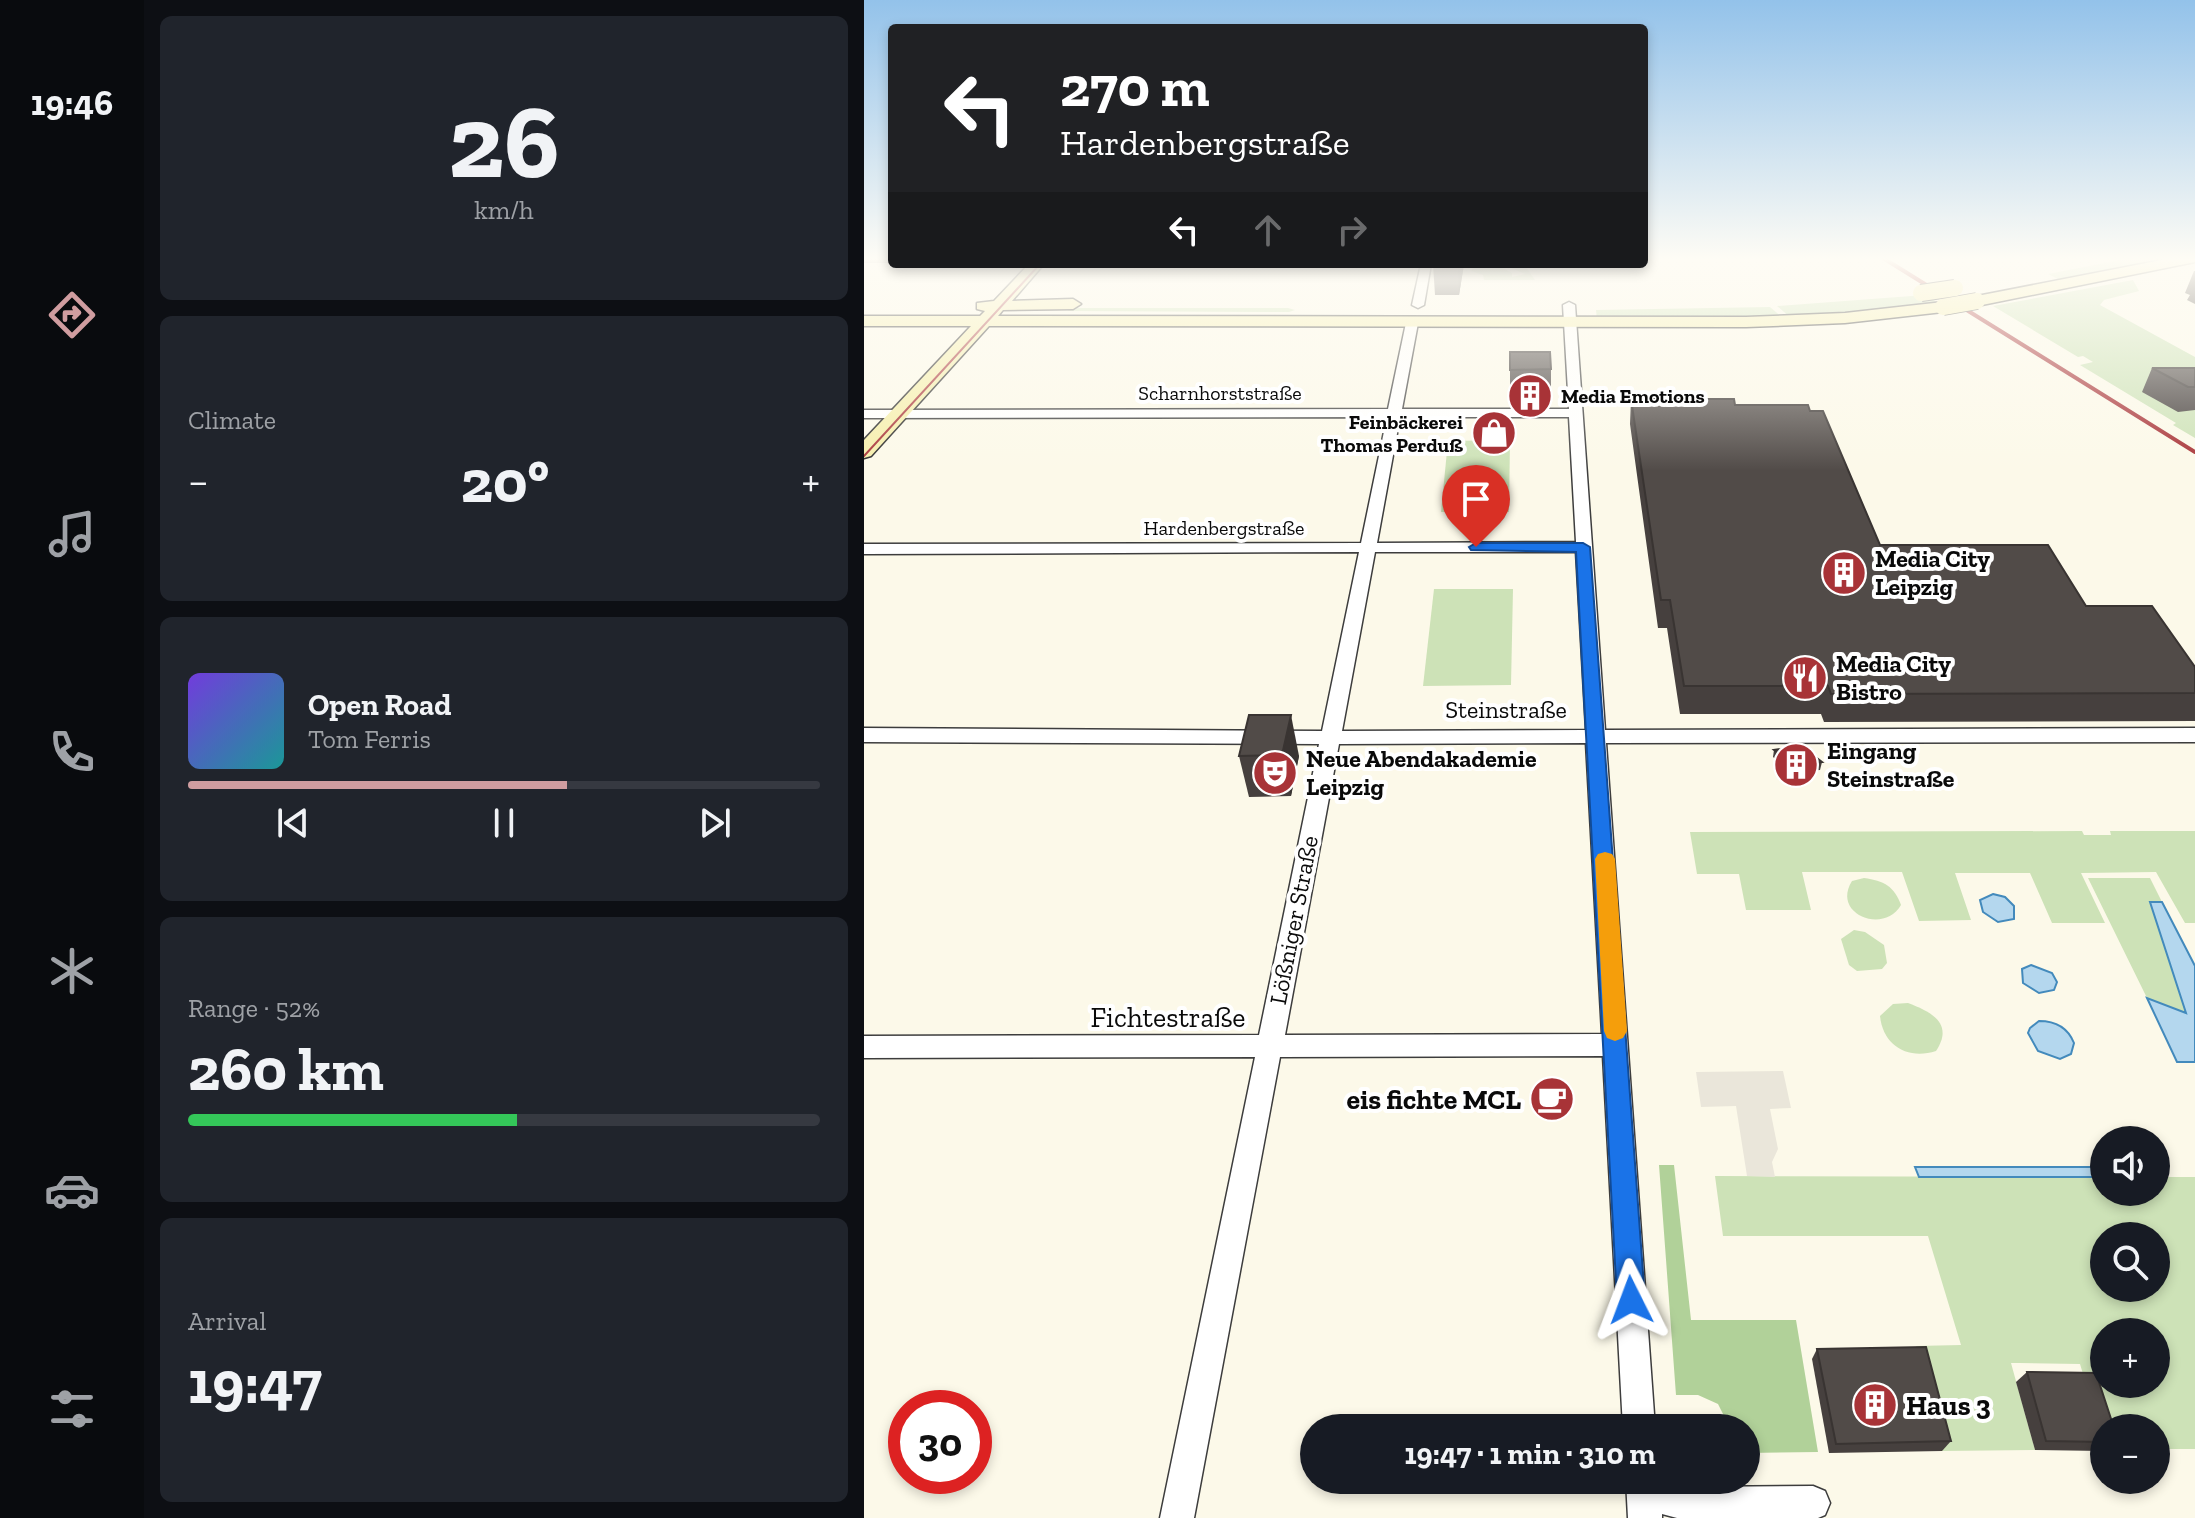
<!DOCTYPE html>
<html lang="en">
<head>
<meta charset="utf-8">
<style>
	:root { --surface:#171b24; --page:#20242c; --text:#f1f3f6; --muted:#9ea1a6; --line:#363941; --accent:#d09da0 }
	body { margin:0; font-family:"Zilla Slab",serif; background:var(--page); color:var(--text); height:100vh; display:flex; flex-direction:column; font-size:30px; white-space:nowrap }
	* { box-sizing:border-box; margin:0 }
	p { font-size:26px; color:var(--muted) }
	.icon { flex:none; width:44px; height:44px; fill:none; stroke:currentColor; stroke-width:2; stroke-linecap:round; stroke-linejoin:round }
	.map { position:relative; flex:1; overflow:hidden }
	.details { display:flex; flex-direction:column; gap:16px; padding:16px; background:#0d0f14; width:720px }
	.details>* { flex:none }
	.banner { position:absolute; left:24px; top:24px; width:760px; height:244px; border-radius:8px; box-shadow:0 4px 12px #0003; background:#202124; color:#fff; overflow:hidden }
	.buttons { position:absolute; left:1226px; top:1126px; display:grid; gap:16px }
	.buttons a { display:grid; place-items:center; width:80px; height:80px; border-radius:50%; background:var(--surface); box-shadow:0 4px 12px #0003; font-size:40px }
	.speed { position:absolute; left:24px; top:1390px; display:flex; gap:16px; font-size:40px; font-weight:700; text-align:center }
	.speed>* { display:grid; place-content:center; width:104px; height:104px; border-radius:50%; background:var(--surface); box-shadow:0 4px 12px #0003; line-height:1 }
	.speed .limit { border:12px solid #d22; background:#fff; color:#111 }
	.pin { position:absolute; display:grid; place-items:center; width:68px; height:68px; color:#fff; margin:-82px -34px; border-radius:50% 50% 50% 0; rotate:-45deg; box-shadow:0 0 8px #0007 }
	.pin .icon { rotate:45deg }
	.me { position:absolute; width:88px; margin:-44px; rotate:357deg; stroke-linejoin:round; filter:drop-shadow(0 0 6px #0008) }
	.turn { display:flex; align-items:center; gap:28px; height:168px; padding:0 40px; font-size:36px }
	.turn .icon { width:104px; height:104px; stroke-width:2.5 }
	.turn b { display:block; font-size:56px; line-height:68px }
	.lanes { display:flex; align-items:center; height:76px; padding:0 40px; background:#0003; justify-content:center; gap:40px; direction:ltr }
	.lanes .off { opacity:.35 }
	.big { font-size:60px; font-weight:700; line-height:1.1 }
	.details .widget { flex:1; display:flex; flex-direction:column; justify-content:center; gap:12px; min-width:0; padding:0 28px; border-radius:12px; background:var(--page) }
	.details .dial { align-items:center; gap:0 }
	.dial b { font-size:104px; line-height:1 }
	.song { display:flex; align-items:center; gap:24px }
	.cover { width:96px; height:96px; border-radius:12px; background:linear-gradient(135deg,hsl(260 70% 55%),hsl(180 70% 35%)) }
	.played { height:8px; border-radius:4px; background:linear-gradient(90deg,var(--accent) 60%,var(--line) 60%) }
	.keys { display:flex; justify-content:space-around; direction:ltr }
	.heat { display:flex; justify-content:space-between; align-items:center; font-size:44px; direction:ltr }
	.charge { height:12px; border-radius:6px; background:linear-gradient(90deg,#34c759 52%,var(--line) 0) }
	.trip { position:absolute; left:436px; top:1414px; width:460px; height:80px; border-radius:40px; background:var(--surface); box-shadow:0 4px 12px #0003; font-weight:700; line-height:80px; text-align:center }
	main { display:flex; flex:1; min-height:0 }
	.tab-bar { display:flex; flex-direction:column; width:144px; justify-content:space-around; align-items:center; background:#090b0e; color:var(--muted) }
	.tab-bar .icon { width:56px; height:56px }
	.tab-bar .current { color:var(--accent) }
	.tab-bar b { font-size:36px; color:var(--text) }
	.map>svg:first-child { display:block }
	.green { fill:#cde2b7; fill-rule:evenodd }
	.forest { fill:#b1d199 }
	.plaza { fill:#eae6da }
	.water { fill:#b4d7ee; stroke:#438abc; stroke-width:2 }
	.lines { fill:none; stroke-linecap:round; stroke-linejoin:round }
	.street-casing { stroke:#3d3d3d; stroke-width:3 }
	.secondary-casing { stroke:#2c2c2c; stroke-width:3 }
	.street { fill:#fff; fill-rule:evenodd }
	.secondary { fill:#f5eeab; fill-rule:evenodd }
	.tram { stroke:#a83337; stroke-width:2 }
	.rail { stroke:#a83337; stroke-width:4 }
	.secondary-bridge-casing { stroke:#2c2c2c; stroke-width:18; stroke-linecap:butt }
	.secondary-bridge { stroke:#f5eeab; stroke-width:16 }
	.wall { fill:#46403e }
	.shaded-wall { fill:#393432 }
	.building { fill:#514b48; stroke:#393432; stroke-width:2 }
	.route { fill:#1a73e8; stroke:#114b97; stroke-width:2 }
	.slow { fill:#f59e0b }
	.labels { text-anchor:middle; stroke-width:8; stroke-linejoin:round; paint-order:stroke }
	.far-street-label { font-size:20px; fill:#0a0a0a; stroke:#fff }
	.far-poi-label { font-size:20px; font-weight:bold; fill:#0a0a0a; stroke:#fff; text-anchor:start }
	.poi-label { font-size:24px; font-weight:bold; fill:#0a0a0a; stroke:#fff; text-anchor:start }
	.street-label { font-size:24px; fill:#0a0a0a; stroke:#fff }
	.near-street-label { font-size:28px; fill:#0a0a0a; stroke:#fff }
	.near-poi-label { font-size:28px; font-weight:bold; fill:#0a0a0a; stroke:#fff; text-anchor:end }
</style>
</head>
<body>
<main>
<nav class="tab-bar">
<b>19:46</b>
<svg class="icon current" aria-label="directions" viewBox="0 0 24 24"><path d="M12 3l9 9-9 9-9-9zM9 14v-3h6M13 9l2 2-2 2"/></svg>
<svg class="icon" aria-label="music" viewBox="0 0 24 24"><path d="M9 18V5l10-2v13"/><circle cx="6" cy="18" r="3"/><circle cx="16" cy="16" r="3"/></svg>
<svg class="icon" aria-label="phone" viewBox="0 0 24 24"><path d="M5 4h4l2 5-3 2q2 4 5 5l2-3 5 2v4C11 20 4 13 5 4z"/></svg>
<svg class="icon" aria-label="climate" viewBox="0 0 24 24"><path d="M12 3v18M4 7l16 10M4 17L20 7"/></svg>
<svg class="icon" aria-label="car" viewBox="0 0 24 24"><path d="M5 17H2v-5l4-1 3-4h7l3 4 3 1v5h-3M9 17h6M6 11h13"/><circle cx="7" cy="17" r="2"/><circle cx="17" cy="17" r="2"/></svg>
<svg class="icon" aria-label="filters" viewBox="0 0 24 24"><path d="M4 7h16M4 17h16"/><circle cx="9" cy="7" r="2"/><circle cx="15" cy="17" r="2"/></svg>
</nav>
<section class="details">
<div class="widget dial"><b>26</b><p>km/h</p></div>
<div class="widget"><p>Climate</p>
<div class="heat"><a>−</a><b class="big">20°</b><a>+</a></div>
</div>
<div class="widget">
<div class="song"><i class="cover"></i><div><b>Open Road</b><p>Tom Ferris</p></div></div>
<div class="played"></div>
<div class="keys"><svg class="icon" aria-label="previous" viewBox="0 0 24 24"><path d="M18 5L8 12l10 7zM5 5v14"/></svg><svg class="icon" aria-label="pause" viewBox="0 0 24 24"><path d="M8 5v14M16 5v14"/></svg><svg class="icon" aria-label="next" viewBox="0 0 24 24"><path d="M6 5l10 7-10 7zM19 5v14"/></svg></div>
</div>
<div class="widget"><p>Range · 52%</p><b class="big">260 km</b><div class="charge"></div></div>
<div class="widget"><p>Arrival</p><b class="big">19:47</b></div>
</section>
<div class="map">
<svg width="1331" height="1518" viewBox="0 0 1331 1518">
	<rect width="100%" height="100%" fill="#fcf9e9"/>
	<g class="green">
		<polygon points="1266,258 1318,258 1200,282 1184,274"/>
		<polygon points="613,264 633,265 648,273 648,277 661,274 638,264 660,264 671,280 620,280 619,275 607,271"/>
		<polygon points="1269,280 1275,291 1240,300 1236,305 1331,357 1331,438 1309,425 1312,423 1216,365 1229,362 1219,356 1214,357 1129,306"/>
		<polygon points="1061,295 1076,304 927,318 913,306"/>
		<polygon points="906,307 920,319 733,320 732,310"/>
		<polygon points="213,308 424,308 431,310 425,312 203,311"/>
		<polygon points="646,440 645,512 577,512 584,441"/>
		<polygon points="570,589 649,589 647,685 559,686"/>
		<polygon points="1218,831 1220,835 1247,835 1246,831 1331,831 1331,923 1321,923 1292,872 1217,873 1241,923 1188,923 1166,873 1091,873 1107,920 1055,921 1038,872 938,872 947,910 882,910 875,874 833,874 826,832"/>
		<path d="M1000,878C1020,881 1030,886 1037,905C1020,935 967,914 988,881Z"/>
		<polygon points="1224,878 1286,878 1298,902 1287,903 1323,1014 1283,998"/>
		<polygon points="990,930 1001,932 1020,945 1023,963 1018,969 993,971 985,965 977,939"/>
		<path d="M1044,1003C1068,1012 1090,1024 1072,1051C1044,1060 1019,1046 1016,1016L1029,1004Z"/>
		<path d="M851,1176L1240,1177V1192H1292V1177H1331V1449H1292V1428H1240V1443L1216,1364L1155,1363H1147L1171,1450L1078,1451L1052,1346L1097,1345L1064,1236H859ZM1240,1236H1292V1288H1240ZM1240,1332H1292V1384H1240Z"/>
	</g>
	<polygon class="forest" points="795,1165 810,1165 827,1320 932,1320 954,1452 882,1453 882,1428 866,1428 854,1404 834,1395 812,1395"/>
	<polygon class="plaza" points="919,1071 927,1108 906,1109 914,1149 908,1162 911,1177 883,1176 872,1106 837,1107 832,1072"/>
	<g class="water">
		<polygon points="1129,894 1141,897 1150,906 1150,919 1134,922 1119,912 1116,900"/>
		<polygon points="1286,902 1298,902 1331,966 1331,1062 1313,1062 1283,998 1322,1013"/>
		<polygon points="1167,965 1188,973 1193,982 1190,990 1175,993 1159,983 1158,969"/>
		<path d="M1175,1021C1191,1021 1204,1028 1210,1043L1207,1054L1196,1059L1174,1051L1164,1033L1166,1028Z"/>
		<polygon points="1051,1167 1240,1167 1240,1177 1055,1177"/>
	</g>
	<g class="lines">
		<g class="street-casing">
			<g id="street">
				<polygon points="557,264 567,264 560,305 554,308 548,305"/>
				<path d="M705,302L711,305L741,730L1331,728V742L742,743L791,1428H759L739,1056L416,1057L330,1518H296L391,1057L0,1058V1036L395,1035L455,744L0,742V728L458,731L495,552L0,554V544L497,543L523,417L0,418V410L524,409L542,323L548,320L554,323L538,409H705L699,305ZM536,417H705L712,542L513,543ZM511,552H712L722,730L478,731ZM722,743L738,1034L421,1035L475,744Z"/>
				<polygon points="762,1480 797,1480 827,1487 949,1486 961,1491 966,1503 961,1515 954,1518 813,1518 798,1514 798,1518 764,1518"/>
			</g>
		</g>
		<g class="secondary-casing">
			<g id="secondary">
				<polygon points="1308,258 1331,258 1331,262 1113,306 1105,301 1113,296"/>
				<polygon points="165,264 180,264 148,301 209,299 217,304 209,309 139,310 134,316 882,317 981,313 1079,302 1087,307 1079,312 981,323 882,327 125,326 7,456 0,458 0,440 107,326 0,326 0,316 116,316 121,311 113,309 113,303 130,301"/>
			</g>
		</g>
		<use href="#street" class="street"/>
		<use href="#secondary" class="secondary"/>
		<polyline class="tram" points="0,456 176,264"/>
		<polyline class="rail" points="1019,258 1331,452"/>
		<g class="secondary-bridge-casing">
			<g id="secondary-bridge">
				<polyline points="1057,293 1091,288"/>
				<polyline points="1079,307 1113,301"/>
			</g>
		</g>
		<use href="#secondary-bridge" class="secondary-bridge"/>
	</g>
	<g class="wall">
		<rect x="0" y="258" width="28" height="5"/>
		<polygon points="569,264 600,264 595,295 571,295"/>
		<polygon points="1330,271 1331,271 1331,304 1323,300 1326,295 1321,293"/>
		<polygon points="646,352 687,369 687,404 646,405"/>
		<polygon points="1288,368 1331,368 1331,410 1314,412 1278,392"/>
		<polygon points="767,399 871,405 1016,545 1222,606 1331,667 1331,721 960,722 957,714 816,714 803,628 794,628 766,424"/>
		<polygon points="385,715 435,756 427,796 385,797 375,756"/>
		<polygon points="910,750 958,762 956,770 928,772 909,757"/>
		<polygon points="953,1349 1087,1441 1078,1451 965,1453 948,1359"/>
		<polygon points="1163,1372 1240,1428 1240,1451 1171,1450 1152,1382"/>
	</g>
	<g class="shaded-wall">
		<polygon points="594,264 600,264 595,295"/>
		<polygon points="427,715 435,756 427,796 418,755"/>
	</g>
	<g class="building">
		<polygon points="646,352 686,352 687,369 646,370"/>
		<polygon points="1288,368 1331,368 1331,387 1324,387"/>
		<polygon points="767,399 870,399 871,405 944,405 946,411 959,411 1016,545 1184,545 1222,606 1288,606 1331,667 1331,693 967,694 964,686 820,686 806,600 797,600"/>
		<polygon points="385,715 427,715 418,755 375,756"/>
		<polygon points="930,747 941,749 958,762 930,765 910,750"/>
		<polygon points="1062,1347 1087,1441 972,1444 953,1349"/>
		<polygon points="1163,1372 1232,1373 1250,1428 1240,1428 1240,1442 1182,1441"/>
	</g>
	<linearGradient id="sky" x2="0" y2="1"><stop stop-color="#93c2ea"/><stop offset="0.55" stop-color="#fefcf5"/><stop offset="1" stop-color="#fefcf5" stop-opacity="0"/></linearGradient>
	<rect width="1331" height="471" fill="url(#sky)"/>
	<polygon class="route" points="612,543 719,543 726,547 781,1300 777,1310 767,1314 757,1310 753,1300 712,552 607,550 605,547"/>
	<polygon class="slow" points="741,852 748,854 751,859 763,1031 759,1038 751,1041 743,1038 740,1031 731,859 734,854"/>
	<defs>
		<g id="building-disc" transform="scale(2.3)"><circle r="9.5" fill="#a83337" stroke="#fff"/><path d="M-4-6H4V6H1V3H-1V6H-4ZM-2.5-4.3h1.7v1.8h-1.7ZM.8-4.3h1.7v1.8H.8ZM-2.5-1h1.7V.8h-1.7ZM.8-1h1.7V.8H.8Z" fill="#fff"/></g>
		<g id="shop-disc" transform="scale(2.3)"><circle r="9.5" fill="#a83337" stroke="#fff"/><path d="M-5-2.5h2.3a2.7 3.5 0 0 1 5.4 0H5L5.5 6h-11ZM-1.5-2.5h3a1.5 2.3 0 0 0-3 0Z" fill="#fff"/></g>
		<g id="restaurant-disc" transform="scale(2.3)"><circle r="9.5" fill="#a83337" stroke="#fff"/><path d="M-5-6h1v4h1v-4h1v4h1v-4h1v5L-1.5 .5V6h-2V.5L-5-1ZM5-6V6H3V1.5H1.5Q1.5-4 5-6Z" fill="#fff"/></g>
		<g id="theatre-disc" transform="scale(2.3)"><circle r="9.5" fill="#a83337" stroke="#fff"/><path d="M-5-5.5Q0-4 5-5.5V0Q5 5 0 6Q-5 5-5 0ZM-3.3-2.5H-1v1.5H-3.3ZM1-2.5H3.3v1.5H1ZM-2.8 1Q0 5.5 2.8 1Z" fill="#fff"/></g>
		<g id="cafe-disc" transform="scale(2.3)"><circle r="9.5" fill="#a83337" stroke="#fff"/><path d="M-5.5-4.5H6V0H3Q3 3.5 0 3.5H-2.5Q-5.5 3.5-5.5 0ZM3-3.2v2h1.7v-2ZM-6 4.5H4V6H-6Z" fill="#fff"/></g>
	</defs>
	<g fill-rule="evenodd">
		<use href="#building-disc" x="666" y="396"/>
		<use href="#shop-disc" x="630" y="433"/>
		<use href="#building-disc" x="980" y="573"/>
		<use href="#restaurant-disc" x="941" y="678"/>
		<use href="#building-disc" x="932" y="765"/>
		<use href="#theatre-disc" x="411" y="773"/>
		<use href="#cafe-disc" x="688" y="1099"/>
		<use href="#building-disc" x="1011" y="1405"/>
	</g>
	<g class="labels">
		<g class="far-street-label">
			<text x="356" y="400">Scharnhorststraße</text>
			<text x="360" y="535">Hardenbergstraße</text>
		</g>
		<g class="far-poi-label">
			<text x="697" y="403">Media Emotions</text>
			<text x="599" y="429" text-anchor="end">Feinbäckerei<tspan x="599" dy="23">Thomas Perduß</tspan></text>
		</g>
		<g class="poi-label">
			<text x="1011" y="567">Media City<tspan x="1011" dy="28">Leipzig</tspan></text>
			<text x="972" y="672">Media City<tspan x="972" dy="28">Bistro</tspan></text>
			<text x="963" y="759">Eingang<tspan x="963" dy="28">Steinstraße</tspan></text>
			<text x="442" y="767">Neue Abendakademie<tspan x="442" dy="28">Leipzig</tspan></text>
		</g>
		<g class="street-label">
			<text x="642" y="718">Steinstraße</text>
			<text transform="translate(430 920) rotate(-79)" y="8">Lößniger Straße</text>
		</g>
		<g class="near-street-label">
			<text x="304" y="1027">Fichtestraße</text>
		</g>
		<g class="near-poi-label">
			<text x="657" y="1109">eis fichte MCL</text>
			<text x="1042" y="1415" text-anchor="start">Haus 3</text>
		</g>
	</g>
</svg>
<div class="buttons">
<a><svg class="icon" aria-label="sound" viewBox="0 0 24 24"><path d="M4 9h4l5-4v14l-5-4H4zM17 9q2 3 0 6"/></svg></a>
<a><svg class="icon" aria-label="search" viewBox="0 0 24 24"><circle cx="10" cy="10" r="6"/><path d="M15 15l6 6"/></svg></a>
<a>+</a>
<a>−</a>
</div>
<div class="speed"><div class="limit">30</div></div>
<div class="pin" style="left:612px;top:547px;background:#d93025"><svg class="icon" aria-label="arrive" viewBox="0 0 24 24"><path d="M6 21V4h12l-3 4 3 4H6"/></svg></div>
<svg class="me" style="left:767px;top:1300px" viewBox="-20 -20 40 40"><path d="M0-17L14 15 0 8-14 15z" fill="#1a73e8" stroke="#fff" stroke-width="4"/></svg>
<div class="trip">19:47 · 1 min · 310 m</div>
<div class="banner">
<div class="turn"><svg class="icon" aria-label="left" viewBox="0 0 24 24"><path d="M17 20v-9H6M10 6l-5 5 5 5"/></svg><div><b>270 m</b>Hardenbergstraße</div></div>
<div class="lanes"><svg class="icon" aria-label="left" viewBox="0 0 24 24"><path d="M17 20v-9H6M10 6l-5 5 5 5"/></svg><svg class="icon off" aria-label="ahead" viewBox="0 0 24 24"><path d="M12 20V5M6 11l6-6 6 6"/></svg><svg class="icon off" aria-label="right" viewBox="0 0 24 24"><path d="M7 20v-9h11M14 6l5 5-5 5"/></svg></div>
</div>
</div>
</main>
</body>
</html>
